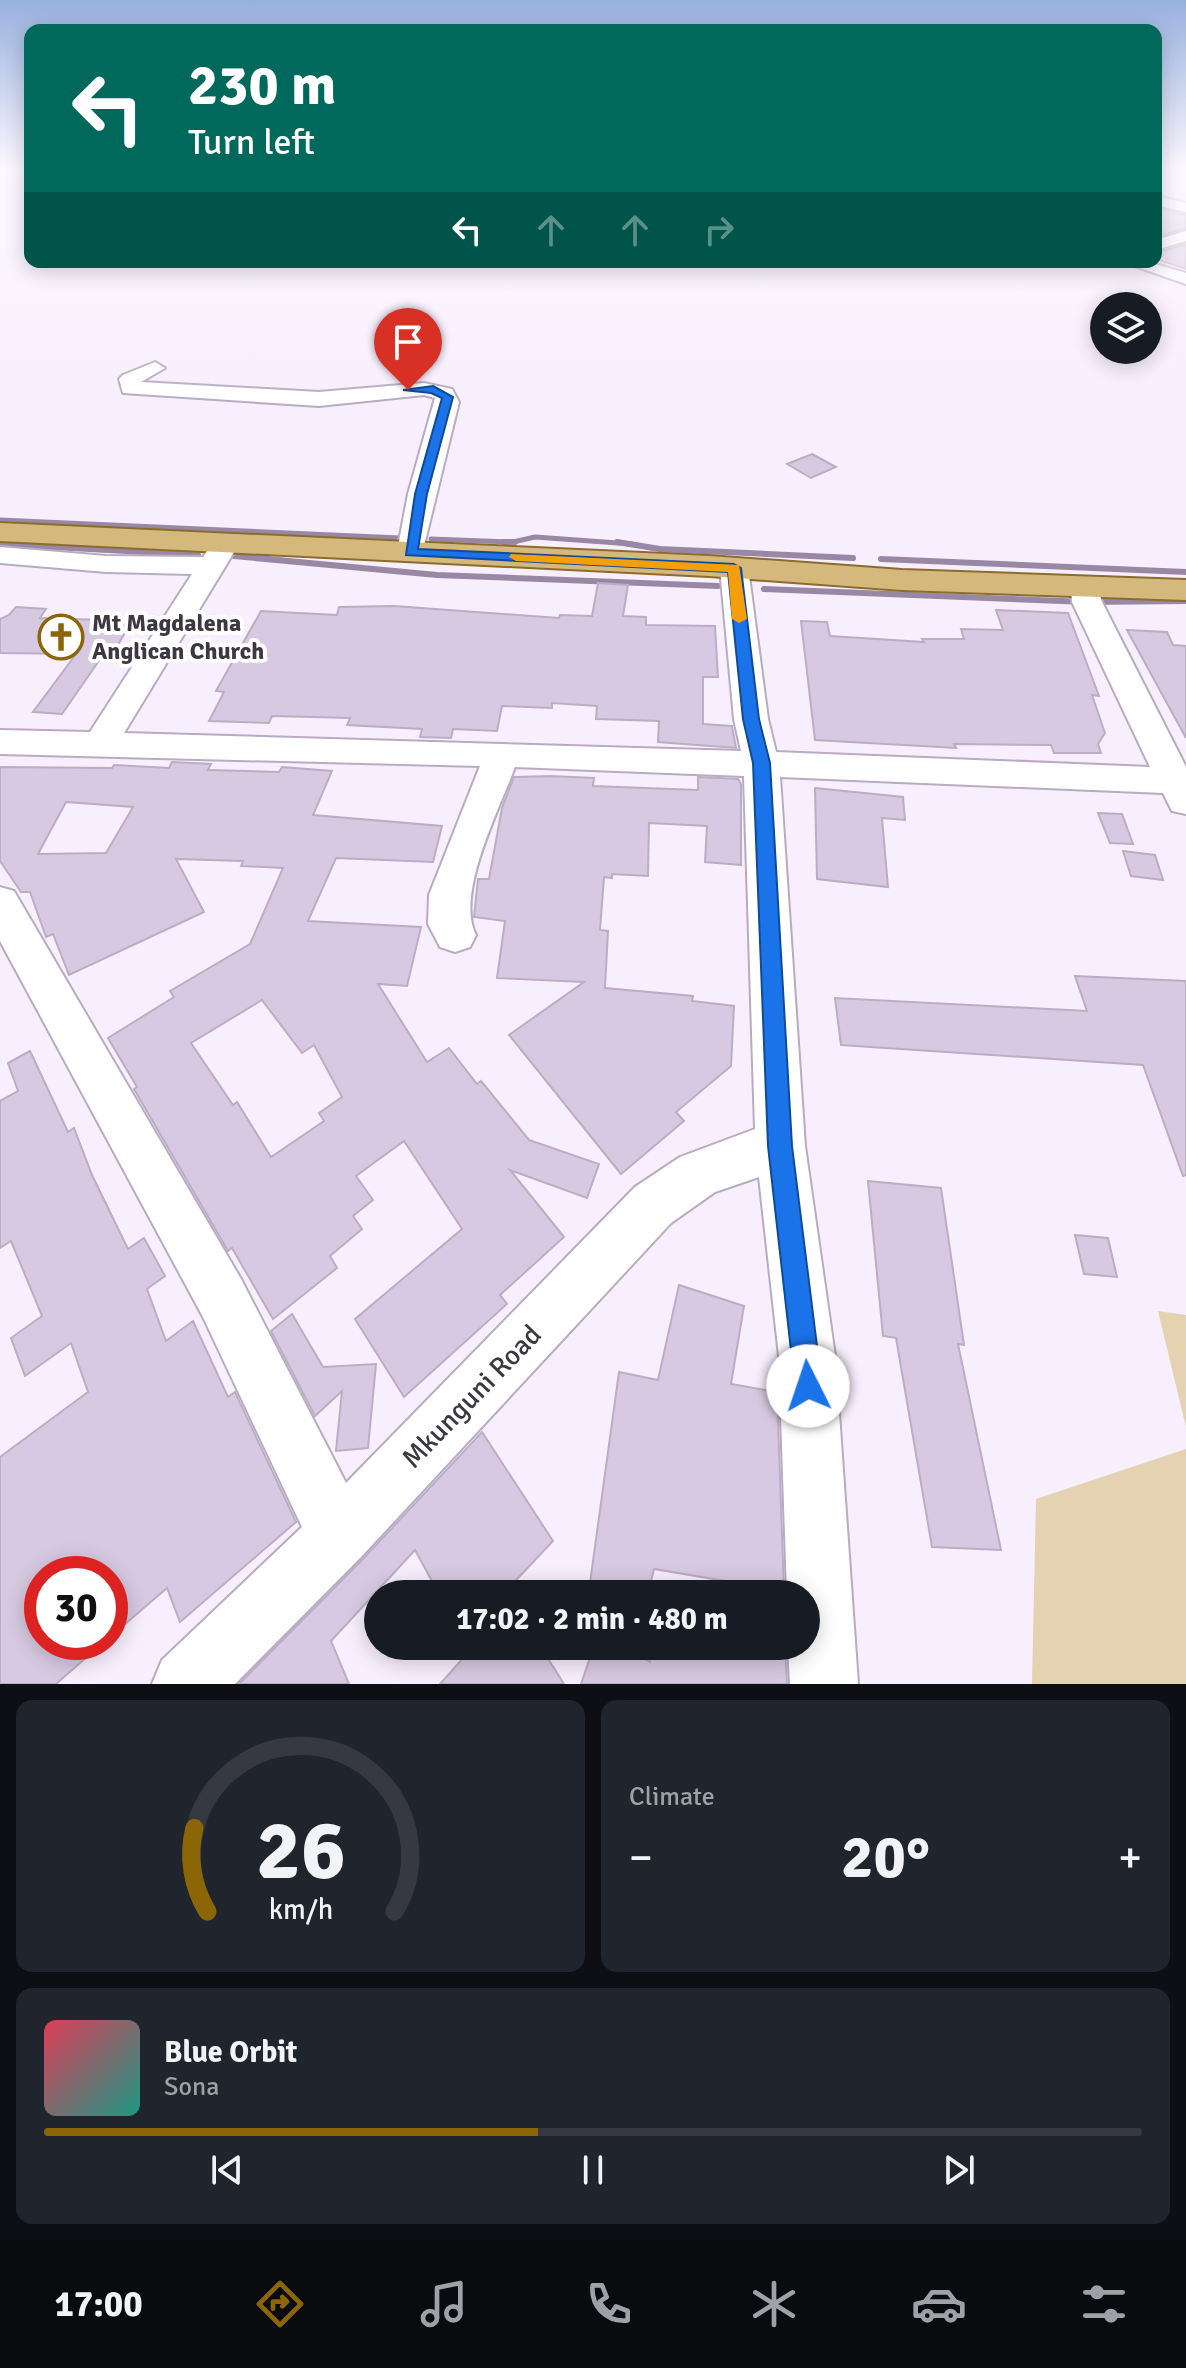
<!DOCTYPE html>
<html lang="en">
<head>
<meta charset="utf-8">
<style>
	:root { --surface:#171b24; --page:#20242c; --text:#f1f3f6; --muted:#9ea1a6; --line:#363941; --accent:#8c6506 }
	body { margin:0; font-family:Signika,sans-serif; background:var(--page); color:var(--text); height:100vh; display:flex; flex-direction:column; font-size:30px; white-space:nowrap }
	* { box-sizing:border-box; margin:0 }
	p { font-size:26px; color:var(--muted) }
	.icon { flex:none; width:44px; height:44px; fill:none; stroke:currentColor; stroke-width:2; stroke-linecap:round; stroke-linejoin:round }
	.map { position:relative; height:1684px; overflow:hidden }
	.drawer { display:flex; flex-direction:column; gap:16px; padding:16px; background:#0d0f14; flex:1 }
	.drawer>* { flex:none }
	.guide { position:absolute; left:24px; top:24px; width:1138px; height:244px; border-radius:16px; box-shadow:0 4px 20px #0003; background:#00695c; color:#fff; overflow:hidden }
	.controls { position:absolute; left:1090px; top:292px; display:grid; gap:16px }
	.controls a { display:grid; place-items:center; width:72px; height:72px; border-radius:50%; background:var(--surface); box-shadow:0 4px 20px #0003; font-size:40px }
	.speed { position:absolute; left:24px; top:1556px; display:flex; gap:16px; font-size:40px; font-weight:700; text-align:center }
	.speed>* { display:grid; place-content:center; width:104px; height:104px; border-radius:50%; background:var(--surface); box-shadow:0 4px 20px #0003; line-height:1 }
	.speed .limit { border:12px solid #d22; background:#fff; color:#111 }
	.pin { position:absolute; display:grid; place-items:center; width:68px; height:68px; color:#fff; margin:-82px -34px; border-radius:50% 50% 50% 0; rotate:-45deg; box-shadow:0 0 8px #0007 }
	.pin .icon { rotate:45deg }
	.me { position:absolute; width:88px; margin:-44px; rotate:356deg; stroke-linejoin:round; filter:drop-shadow(0 0 6px #0008) }
	.turn { display:flex; align-items:center; gap:28px; height:168px; padding:0 32px; font-size:36px }
	.turn .icon { width:104px; height:104px; stroke-width:2.5 }
	.turn b { display:block; font-size:56px; line-height:68px }
	.lanes { display:flex; align-items:center; height:76px; padding:0 32px; background:#0003; justify-content:center; gap:40px; direction:ltr }
	.lanes .off { opacity:.35 }
	.big { font-size:60px; font-weight:700; line-height:1.1 }
	.drawer .card { flex:1; display:flex; flex-direction:column; justify-content:center; gap:12px; min-width:0; padding:0 28px; border-radius:16px; background:var(--page) }
	.drawer .dial { align-items:center; gap:0 }
	.dial svg { height:208px; overflow:visible; fill:none; stroke:var(--line); stroke-width:7; stroke-linecap:round; text-anchor:middle }
	.dial text { fill:var(--text); stroke:none }
	.song { display:flex; align-items:center; gap:24px }
	.cover { width:96px; height:96px; border-radius:12px; background:linear-gradient(135deg,hsl(350 70% 55%),hsl(170 70% 35%)) }
	.played { height:8px; border-radius:4px; background:linear-gradient(90deg,var(--accent) 45%,var(--line) 45%) }
	.keys { display:flex; justify-content:space-around; direction:ltr }
	.heat { display:flex; justify-content:space-between; align-items:center; font-size:44px; direction:ltr }
	.drawer .tiles { flex:1; display:grid; gap:16px; grid-template-columns:1fr 1fr }
	.card:last-child { grid-column:span 2 }
	.trip { position:absolute; left:364px; top:1580px; width:456px; height:80px; border-radius:40px; background:var(--surface); box-shadow:0 4px 20px #0003; font-weight:700; line-height:80px; text-align:center }
	.menu { display:flex; height:128px; justify-content:space-around; align-items:center; background:#090b0e; color:var(--muted) }
	.menu .icon { width:56px; height:56px }
	.menu .active { color:var(--accent) }
	.menu b { font-size:36px; color:var(--text) }
	.map>svg:first-child { display:block }
	.green { fill:#e4d2b1 }
	.lines { fill:none; stroke-linecap:round; stroke-linejoin:round }
	.stream-far1 { stroke:#9988a5; stroke-width:5 }
	.stream { stroke:#9988a5; stroke-width:6 }
	.building { fill:#d7c9e1; stroke:#bbadc4; stroke-width:2; fill-rule:evenodd }
	.minor-casing { stroke:#b8abc2; stroke-width:4 }
	.major-casing { stroke:#8c6c2e; stroke-width:4 }
	.minor { fill:#fff; fill-rule:evenodd }
	.major { fill:#d4b87c; fill-rule:evenodd }
	.route { fill:#1a73e8; stroke:#114b97; stroke-width:2 }
	.slow { fill:#f59e0b }
	.labels { text-anchor:middle; stroke-width:8; stroke-linejoin:round; paint-order:stroke }
	.poi-label { font-size:24px; font-weight:bold; fill:#3c3740; stroke:#fff; text-anchor:start }
	.near-street-label { font-size:28px; fill:#3c3740; stroke:#fff }
</style>
</head>
<body>
<div class="map">
<svg width="1186" height="1684" viewBox="0 0 1186 1684">
	<rect width="100%" height="100%" fill="#f8effe"/>
	<g class="green">
		<polygon points="1158,1311 1186,1315 1186,1427"/>
		<polygon points="1186,1449 1186,1684 1032,1684 1036,1499"/>
	</g>
	<g class="lines">
		<g class="stream-far1">
			<polyline points="0,520 400,538"/>
			<polyline points="431,539 513,542 535,537 632,544"/>
		</g>
		<g class="stream">
			<polyline points="503,542 515,542"/>
			<polyline points="617,542 660,549 853,558"/>
			<polyline points="0,544 198,555"/>
			<polyline points="234,556 437,575 718,586"/>
			<polyline points="881,559 1186,572"/>
			<polyline points="764,589 1087,602 1186,601"/>
		</g>
	</g>
	<g class="building">
		<polygon points="1156,208 1186,215 1186,228 1156,237"/>
		<polygon points="1186,244 1186,269 1156,259 1156,253"/>
		<polygon points="812,454 836,467 811,478 787,464"/>
		<polygon points="598,583 628,585 623,616 646,617 646,625 715,626 718,677 703,677 703,724 732,726 736,748 658,742 659,721 596,719 597,706 552,703 552,708 502,706 497,731 453,729 451,738 420,737 422,729 347,725 350,718 272,716 269,723 209,721 224,692 216,691 261,611 337,615 339,607 394,606 559,618 560,615 592,616"/>
		<polygon points="16,607 46,609 40,618 132,621 112,655 103,655 62,714 33,712 76,654 0,653 0,619 9,615"/>
		<polygon points="996,610 1068,613 1099,696 1092,695 1105,733 1098,744 1101,753 1054,753 1051,745 954,744 956,748 815,740 801,621 827,622 830,636 924,642 922,639 964,639 961,629 1003,630"/>
		<polygon points="1127,630 1167,632 1173,645 1186,646 1186,738"/>
		<path d="M172,762L211,764L208,770L279,772L282,767L332,771L313,815L442,826L433,862L336,858L308,921L421,927L407,986L378,984L427,1062L449,1048L477,1084L481,1081L529,1140L599,1164L587,1198L510,1170L564,1237L500,1295L507,1304L404,1397L355,1319L462,1229L404,1141L356,1176L373,1200L353,1216L362,1229L330,1256L337,1268L273,1319L232,1248L228,1251L134,1089L137,1087L108,1038L174,997L170,991L250,944L283,868L241,866L243,861L176,859L204,912L69,975L53,934L46,937L30,892H21L0,861V767L112,768L114,765L169,768ZM66,802L133,807L106,853L38,854ZM262,1000L302,1053L314,1045L342,1097L319,1113L324,1121L271,1157L237,1102L233,1105L191,1043Z"/>
		<polygon points="551,776 594,778 593,786 698,790 698,777 738,779 741,784 741,865 705,862 707,826 649,823 648,876 612,874 612,878 604,877 600,930 608,931 605,988 693,996 692,1001 734,1006 731,1066 676,1112 684,1121 621,1174 509,1035 584,982 497,978 505,921 474,917 478,879 489,879 502,808 514,777"/>
		<polygon points="815,788 903,797 905,820 882,818 888,887 817,879"/>
		<polygon points="1098,813 1122,814 1133,844 1110,843"/>
		<polygon points="1123,851 1155,855 1163,880 1131,876"/>
		<polygon points="1075,976 1186,981 1186,1175 1183,1176 1143,1065 841,1045 835,998 1087,1011"/>
		<polygon points="30,1051 68,1132 74,1128 92,1175 128,1249 144,1238 165,1276 147,1289 166,1341 193,1321 228,1397 235,1392 296,1522 180,1622 167,1588 110,1637 110,1574 42,1574 42,1642 104,1642 56,1684 0,1684 0,1457 88,1392 71,1343 25,1376 11,1338 42,1316 11,1241 0,1248 0,1101 18,1091 8,1063"/>
		<polygon points="868,1181 941,1188 964,1345 958,1344 1001,1550 932,1547 896,1338 883,1336"/>
		<polygon points="1075,1235 1108,1238 1117,1277 1084,1274"/>
		<polygon points="679,1285 744,1306 731,1384 777,1392 784,1591 654,1569 648,1594 589,1590 619,1372 658,1380"/>
		<polygon points="292,1314 323,1367 376,1364 368,1448 336,1451 342,1391 315,1416 271,1331"/>
		<polygon points="482,1432 553,1541 503,1594 439,1594 415,1550 331,1641 349,1684 239,1684 363,1559"/>
		<polygon points="474,1646 540,1646 564,1684 440,1684"/>
		<polygon points="594,1646 624,1646 650,1662 653,1646 785,1646 787,1684 581,1684"/>
	</g>
	<g class="lines">
		<g class="minor-casing">
			<g id="minor">
				<polygon points="1156,196 1186,203 1186,212 1156,205"/>
				<polygon points="1186,231 1186,241 1156,250 1156,240"/>
				<polygon points="1123,262 1149,262 1186,273 1186,284"/>
				<polygon points="155,362 165,368 141,382 319,392 424,383 452,389 459,402 421,558 401,558 397,552 408,494 435,398 424,395 319,406 123,393 119,379 123,375"/>
				<path d="M225,536L235,538L239,544L124,733L741,751L734,719L720,568L724,562H744L748,568L768,719L776,752L1150,767L1072,602L1071,585L1075,579H1095L1102,602L1186,767V814L1172,811L1163,793L780,777L805,1146L835,1356L858,1684H790L788,1646H806V1594H787L779,1356L759,1177L715,1192L671,1223L361,1557L235,1684H152L162,1660L302,1527L203,1317L0,941V887L14,891L241,1279L346,1483L635,1187L680,1157L755,1129L744,776L515,767C499,810 455,894 476,935L470,947L455,952L440,947L428,924L429,895L480,766L0,754V730L90,732L192,574L106,572L0,563V547L106,556L203,557L215,538Z"/>
			</g>
		</g>
		<g class="major-casing">
			<polygon id="major" points="0,523 709,556 902,570 1186,580 1186,600 902,590 709,576 0,541"/>
		</g>
		<use href="#minor" class="minor"/>
		<use href="#major" class="major"/>
	</g>
	<linearGradient id="sky" x2="0" y2="1"><stop stop-color="#98b0de"/><stop offset="0.42" stop-color="#fcf8ff"/><stop offset="1" stop-color="#fcf8ff" stop-opacity="0"/></linearGradient>
	<rect width="1186" height="404" fill="url(#sky)"/>
	<polygon class="route" points="433,386 453,397 427,494 418,549 734,564 741,568 759,719 770,763 792,1146 822,1386 818,1395 808,1399 799,1395 795,1386 768,1146 753,763 743,719 728,572 406,555 415,494 442,398 431,393 403,390"/>
	<polygon class="slow" points="511,554 739,565 747,619 739,623 732,619 728,572 516,561 509,557"/>
	<defs>
		<g id="church-ring" transform="scale(2.3)"><circle r="9.5" fill="#fff" stroke="#8c6506" stroke-width="1.5"/><path d="M-1.2-6h2.4v3.5h3.3v2.4h-3.3V6h-2.4V-.1h-3.3v-2.4h3.3Z" fill="#8c6506"/></g>
	</defs>
	<g fill-rule="evenodd">
		<use href="#church-ring" x="61" y="637"/>
	</g>
	<g class="labels">
		<g class="poi-label">
			<text x="92" y="631">Mt Magdalena<tspan x="92" dy="28">Anglican Church</tspan></text>
		</g>
		<g class="near-street-label">
			<text transform="translate(471 1396) rotate(-46)" y="10">Mkunguni Road</text>
		</g>
	</g>
</svg>
<div class="controls">
<a><svg class="icon" aria-label="layers" viewBox="0 0 24 24"><path d="M12 4l9 5-9 5-9-5zM3 14l9 5 9-5"/></svg></a>
</div>
<div class="speed"><div class="limit">30</div></div>
<div class="pin" style="left:408px;top:390px;background:#d93025"><svg class="icon" aria-label="arrive" viewBox="0 0 24 24"><path d="M6 21V4h12l-3 4 3 4H6"/></svg></div>
<svg class="me" style="left:808px;top:1386px" viewBox="-20 -20 40 40"><circle r="19" fill="#fff"/><path d="M0-13L10 11 0 6-10 11z" fill="#1a73e8"/></svg>
<div class="trip">17:02 · 2 min · 480 m</div>
<div class="guide">
<div class="turn"><svg class="icon" aria-label="left" viewBox="0 0 24 24"><path d="M17 20v-9H6M10 6l-5 5 5 5"/></svg><div><b>230 m</b>Turn left</div></div>
<div class="lanes"><svg class="icon" aria-label="left" viewBox="0 0 24 24"><path d="M17 20v-9H6M10 6l-5 5 5 5"/></svg><svg class="icon off" aria-label="ahead" viewBox="0 0 24 24"><path d="M12 20V5M6 11l6-6 6 6"/></svg><svg class="icon off" aria-label="ahead" viewBox="0 0 24 24"><path d="M12 20V5M6 11l6-6 6 6"/></svg><svg class="icon off" aria-label="right" viewBox="0 0 24 24"><path d="M7 20v-9h11M14 6l5 5-5 5"/></svg></div>
</div>
</div>
<section class="drawer">
<div class="tiles">
<div class="card dial"><svg viewBox="0 0 100 80">
<path d="M14 69A42 42 0 1 1 86 69"/>
<path d="M14 69A42 42 0 0 1 9 37" stroke="#8c6506"/>
<text x="50" y="56" font-size="32" font-weight="700">26</text>
<text x="50" y="72" font-size="11">km/h</text>
</svg></div>
<div class="card"><p>Climate</p>
<div class="heat"><a>−</a><b class="big">20°</b><a>+</a></div>
</div>
<div class="card">
<div class="song"><i class="cover"></i><div><b>Blue Orbit</b><p>Sona</p></div></div>
<div class="played"></div>
<div class="keys"><svg class="icon" aria-label="previous" viewBox="0 0 24 24"><path d="M18 5L8 12l10 7zM5 5v14"/></svg><svg class="icon" aria-label="pause" viewBox="0 0 24 24"><path d="M8 5v14M16 5v14"/></svg><svg class="icon" aria-label="next" viewBox="0 0 24 24"><path d="M6 5l10 7-10 7zM19 5v14"/></svg></div>
</div>
</div>
</section>
<nav class="menu">
<b>17:00</b>
<svg class="icon active" aria-label="directions" viewBox="0 0 24 24"><path d="M12 3l9 9-9 9-9-9zM9 14v-3h6M13 9l2 2-2 2"/></svg>
<svg class="icon" aria-label="music" viewBox="0 0 24 24"><path d="M9 18V5l10-2v13"/><circle cx="6" cy="18" r="3"/><circle cx="16" cy="16" r="3"/></svg>
<svg class="icon" aria-label="phone" viewBox="0 0 24 24"><path d="M5 4h4l2 5-3 2q2 4 5 5l2-3 5 2v4C11 20 4 13 5 4z"/></svg>
<svg class="icon" aria-label="climate" viewBox="0 0 24 24"><path d="M12 3v18M4 7l16 10M4 17L20 7"/></svg>
<svg class="icon" aria-label="car" viewBox="0 0 24 24"><path d="M5 17H2v-5l4-1 3-4h7l3 4 3 1v5h-3M9 17h6M6 11h13"/><circle cx="7" cy="17" r="2"/><circle cx="17" cy="17" r="2"/></svg>
<svg class="icon" aria-label="filters" viewBox="0 0 24 24"><path d="M4 7h16M4 17h16"/><circle cx="9" cy="7" r="2"/><circle cx="15" cy="17" r="2"/></svg>
</nav>
</body>
</html>
